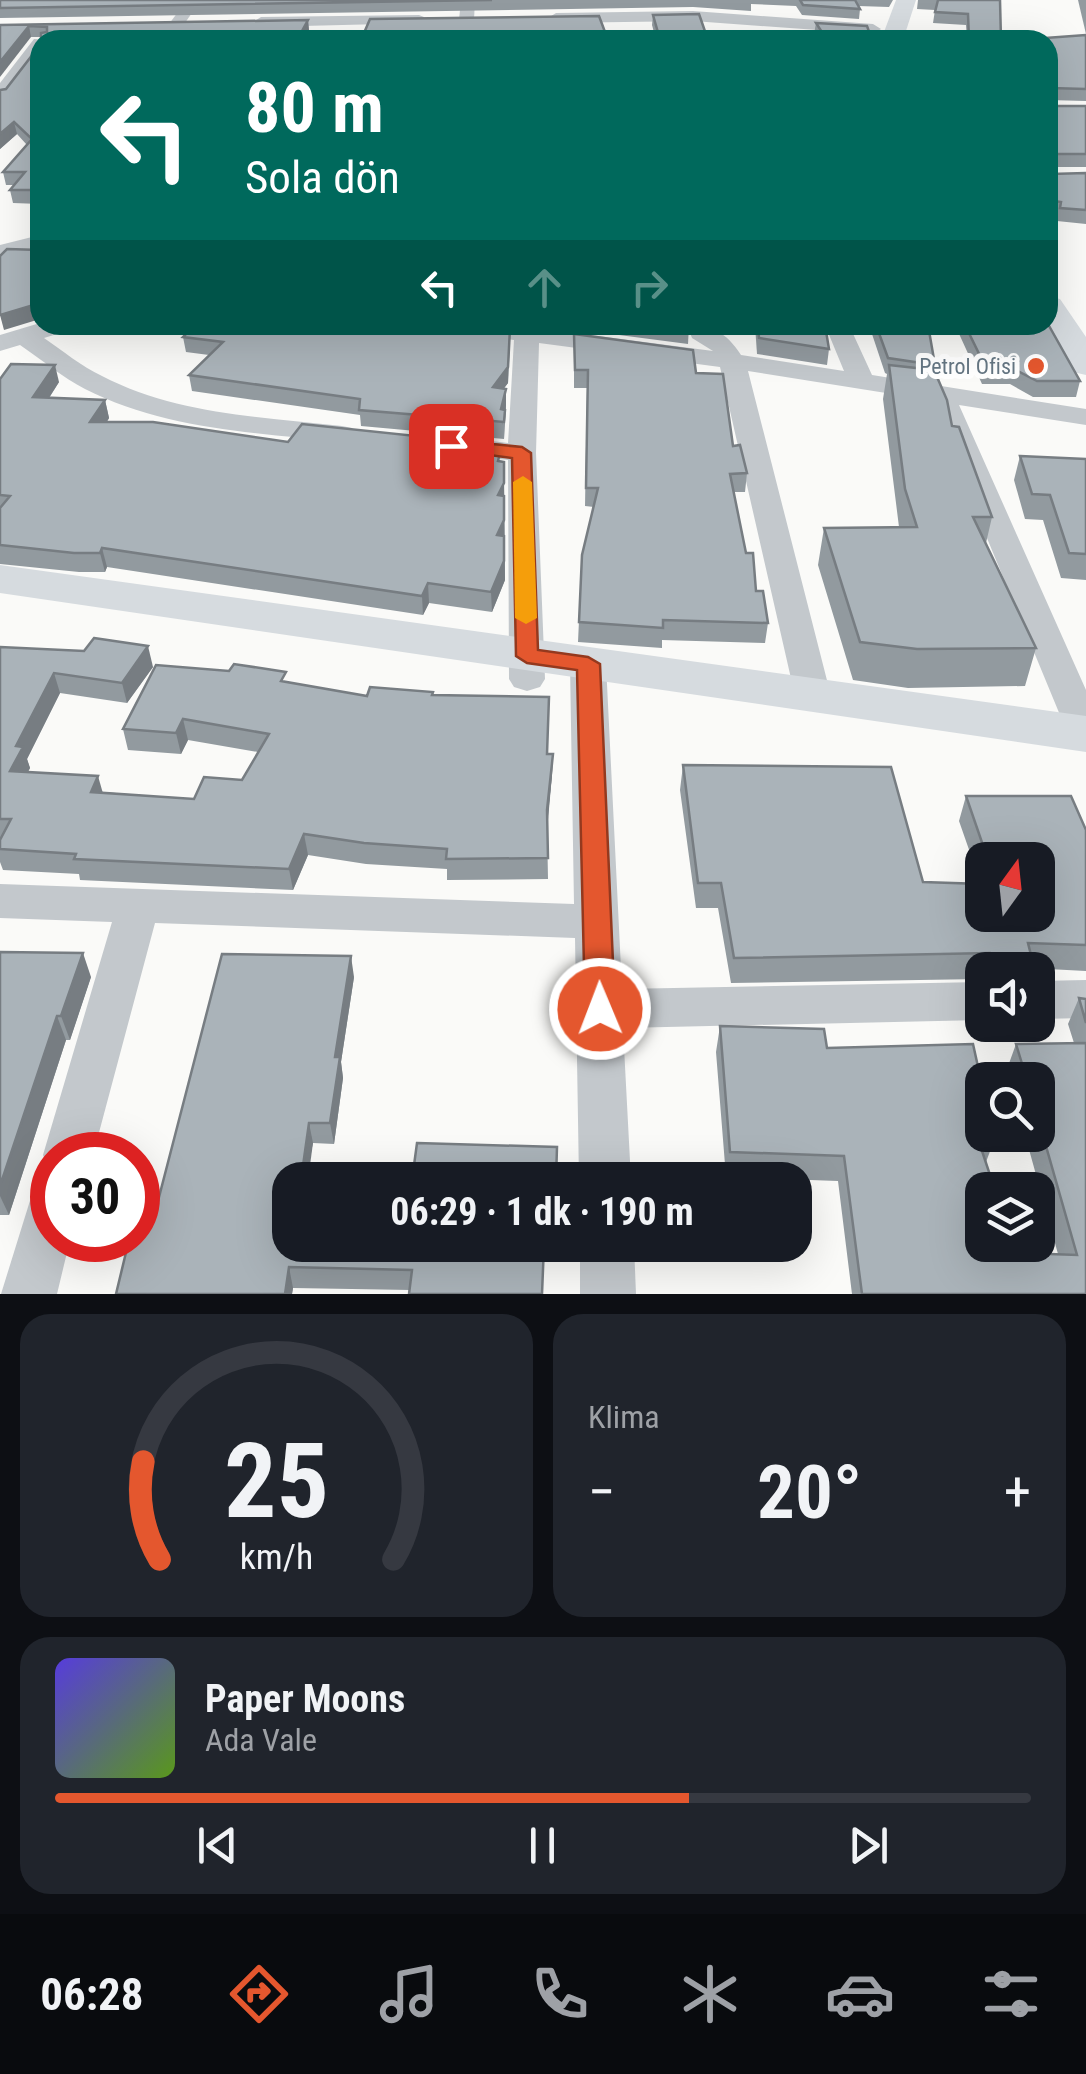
<!DOCTYPE html>
<html lang="tr">
<head>
<meta charset="utf-8">
<style>
	:root { --surface:#171b24; --page:#20242c; --text:#f1f3f6; --muted:#9ea1a6; --line:#363941; --accent:#e4572e }
	body { margin:0; font-family:"Roboto Condensed",sans-serif; background:var(--page); color:var(--text); height:100vh; display:flex; flex-direction:column; font-size:38px; white-space:nowrap }
	* { box-sizing:border-box; margin:0 }
	p { font-size:32px; color:var(--muted) }
	.icon { flex:none; width:55px; height:55px; fill:none; stroke:currentColor; stroke-width:2; stroke-linecap:round; stroke-linejoin:round }
	.map { position:relative; height:1294px; overflow:hidden }
	.side { display:flex; flex-direction:column; gap:20px; padding:20px; background:#0d0f14; flex:1 }
	.side>* { flex:none }
	.guide { position:absolute; left:30px; top:30px; width:1028px; height:305px; border-radius:30px; box-shadow:0 10px 40px #0002; background:#00695c; color:#fff; overflow:hidden }
	.needle { width:65px; rotate:15deg }
	.buttons { position:absolute; left:965px; top:842px; display:grid; gap:20px }
	.buttons a { display:grid; place-items:center; width:90px; height:90px; border-radius:20px; background:var(--surface); box-shadow:0 10px 40px #0002; font-size:50px }
	.speed { position:absolute; left:30px; top:1132px; display:flex; gap:20px; font-size:50px; font-weight:700; text-align:center }
	.speed>* { display:grid; place-content:center; width:130px; height:130px; border-radius:50%; background:var(--surface); box-shadow:0 10px 40px #0002; line-height:1 }
	.speed .limit { border:15px solid #d22; background:#fff; color:#111 }
	.pin { position:absolute; display:grid; place-items:center; width:85px; height:85px; color:#fff; margin:-42px; border-radius:20px; box-shadow:0 5px 15px #0006 }
	.me { position:absolute; width:110px; margin:-55px; rotate:359deg; stroke-linejoin:round; filter:drop-shadow(0 0 8px #0008) }
	.turn { display:flex; align-items:center; gap:35px; height:210px; padding:0 50px; font-size:45px }
	.turn .icon { width:130px; height:130px; stroke-width:2.5 }
	.turn b { display:block; font-size:70px; line-height:85px }
	.lanes { display:flex; align-items:center; height:95px; padding:0 50px; background:#0003; justify-content:center; gap:50px; direction:ltr }
	.lanes .off { opacity:.35 }
	.big { font-size:75px; font-weight:700; line-height:1.1 }
	.side .card { flex:1; display:flex; flex-direction:column; justify-content:center; gap:15px; min-width:0; padding:0 35px; border-radius:30px; background:var(--page) }
	.side .dial { align-items:center; gap:0 }
	.dial svg { height:260px; overflow:visible; fill:none; stroke:var(--line); stroke-width:7; stroke-linecap:round; text-anchor:middle }
	.dial text { fill:var(--text); stroke:none }
	.song { display:flex; align-items:center; gap:30px }
	.cover { width:120px; height:120px; border-radius:15px; background:linear-gradient(135deg,hsl(250 70% 55%),hsl(90 70% 35%)) }
	.played { height:10px; border-radius:5px; background:linear-gradient(90deg,var(--accent) 65%,var(--line) 65%) }
	.keys { display:flex; justify-content:space-around; direction:ltr }
	.heat { display:flex; justify-content:space-between; align-items:center; font-size:55px; direction:ltr }
	.side .tiles { flex:1; display:grid; gap:20px; grid-template-columns:1fr 1fr }
	.card:last-child { grid-column:span 2 }
	.trip { position:absolute; left:272px; top:1162px; width:540px; height:100px; border-radius:30px; background:var(--surface); box-shadow:0 10px 40px #0002; font-weight:700; line-height:100px; text-align:center }
	.tabs { display:flex; height:160px; justify-content:space-around; align-items:center; background:#090b0e; color:var(--muted) }
	.tabs .icon { width:70px; height:70px }
	.tabs .active { color:var(--accent) }
	.tabs b { font-size:45px; color:var(--text) }
	.map>svg:first-child { display:block }
	.lines { fill:none; stroke-linecap:round; stroke-linejoin:round }
	.street { fill:#c3c8cc; fill-rule:evenodd }
	.secondary { fill:#d6dbdf; fill-rule:evenodd }
	.wall { fill:#929a9f; fill-rule:evenodd }
	.shaded-wall { fill:#777d82 }
	.building { fill:#aab3b9; stroke:#777d82; stroke-width:2.5 }
	.route { fill:#e4572e; stroke:#94391e; stroke-width:2.5 }
	.slow { fill:#f59e0b }
	.poi-dot { fill:#e4572e; stroke:#fff; stroke-width:4 }
	.labels { text-anchor:middle; stroke-width:10; stroke-linejoin:round; paint-order:stroke }
	.far-poi-label { font-size:22px; fill:#657683; stroke:#fff; text-anchor:end }
</style>
</head>
<body>
<div class="map">
<svg width="1086" height="1294" viewBox="0 0 1086 1294">
	<rect width="100%" height="100%" fill="#fafaf8"/>
	<g class="lines">
		<g class="street">
			<polygon points="187,0 201,0 173,40 157,40"/>
			<polygon points="461,0 475,0 473,40 457,40"/>
			<polygon points="693,11 873,24 881,29 873,34 693,21 556,23 548,18 556,13"/>
			<polygon points="419,15 424,17 424,23 261,27 253,22 261,17"/>
			<polygon points="34,39 47,40 40,40 40,53 6,99 0,100 0,83"/>
			<polygon points="40,235 40,247 0,259 0,245"/>
			<path d="M40,323L73,325L70,330L44,338C63,351 81,366 102,376C175,414 261,417 342,426L352,428L356,434L352,440L342,442C256,433 163,429 85,389C62,377 42,360 20,345L0,351V335Z"/>
			<path d="M444,325H514L713,351L692,338L687,325C712,325 726,332 741,355L844,371L825,325H849L872,375L1086,409V425L959,405L1086,690V745L1073,741L1067,732L930,400L748,371L831,696L826,704L813,708L800,704L795,696L720,367L539,343L536,453L545,679L540,687L527,691L514,687L509,679L508,460L449,452L445,446L449,440L459,437L508,443L514,340L456,332Z"/>
			<polygon points="588,653 601,656 606,664 622,989 982,982 982,1020 623,1028 631,1180 579,1180 575,938 155,923 93,1155 52,1155 50,1172 43,1155 112,922 0,918 0,884 574,904 570,664 575,656"/>
			<polygon points="1086,980 1086,1018 1038,1019 1038,981"/>
			<polygon points="52,1184 52,1240 70,1240 57,1294 1,1294 33,1191"/>
			<polygon points="580,1245 634,1245 636,1294 580,1294"/>
		</g>
		<g class="secondary">
			<polygon points="896,0 916,0 903,40 881,40"/>
			<polygon points="1048,296 1060,299 1086,337 1086,375 1073,372 1043,325 1048,325"/>
			<polygon points="0,565 1086,716 1086,752 0,593"/>
		</g>
	</g>
	<g class="wall">
		<polygon points="0,0 893,0 889,7 858,6 860,9 859,19 802,15 796,6 751,4 751,11 693,7 0,18"/>
		<polygon points="918,0 1000,0 1001,40 967,40 966,25 933,23 935,10 917,9"/>
		<polygon points="1078,0 1086,0 1086,34"/>
		<polygon points="653,15 708,40 656,40 652,25"/>
		<polygon points="308,20 309,31 41,37 31,37 0,25"/>
		<polygon points="816,23 872,40 819,40 814,34"/>
		<polygon points="1086,35 1086,101 1048,100 1048,40"/>
		<polygon points="40,45 40,204 13,203 10,190 14,185 6,185 3,172 27,145 17,134 0,149 0,90 6,89"/>
		<polygon points="1048,102 1051,106 1086,106 1086,167 1050,167 1051,174 1086,173 1086,224 1057,221 1057,215 1048,214"/>
		<polygon points="573,325 689,325 688,344 573,329"/>
		<polygon points="755,325 825,325 829,349 827,365 757,354"/>
		<polygon points="869,325 928,325 935,365 934,370 952,426 992,517 986,543 1036,648 1025,686 908,688 853,680 818,565 824,528 899,527 883,399 887,374 885,373"/>
		<polygon points="955,325 1048,325 1080,381 1076,397 1033,397 1010,384 982,384"/>
		<polygon points="574,334 696,373 747,473 745,492 734,492 746,553 756,591 768,623 765,643 662,640 662,648 578,642 582,555 594,507 585,506 587,388 574,388"/>
		<polygon points="183,337 510,343 508,383 504,388 506,389 506,405 504,439 361,426 360,415 192,391 189,375 209,355 186,352"/>
		<polygon points="0,379 59,382 49,398 105,400 109,418 107,422 288,442 503,461 504,480 505,580 492,612 429,603 423,615 107,567 105,572 79,572 0,564"/>
		<polygon points="1020,456 1086,459 1086,580 1061,578 1043,520 1025,519 1014,480"/>
		<polygon points="0,647 153,667 127,703 60,693 27,759 30,768 28,772 103,792 194,799 242,780 258,752 188,740 181,754 128,750 123,729 288,682 367,696 433,695 548,754 553,754 552,775 547,826 548,879 447,880 447,869 366,864 308,855 293,890 80,880 79,874 3,870 0,862"/>
		<path d="M683,765L923,882L981,884L959,821L966,796L1086,830V971L1029,968L1028,970H982V979L731,983L718,908H696L680,790ZM982,860H1038L982,915Z"/>
		<polygon points="0,952 91,977 70,1040 66,1040 9,1215 0,1215"/>
		<polygon points="354,977 341,1062 343,1078 334,1144 313,1143 290,1245 555,1245 555,1247 545,1246 410,1290 293,1288 292,1294 116,1294 152,1224"/>
		<polygon points="1079,998 1086,999 1086,1294 852,1294 838,1181 726,1177 716,1052 720,1026 827,1048 995,1138 986,1162 982,1190 1021,1253 1058,1254 1025,1135 1038,1135 1038,1080 1010,1080 1007,1069 1016,1044 1074,1043 1068,1024"/>
	</g>
	<g class="shaded-wall">
		<polygon points="308,20 309,31 304,40 297,40"/>
		<polygon points="29,26 31,37 0,77 0,62"/>
		<polygon points="14,122 17,134 0,149 0,134"/>
		<polygon points="40,299 40,319 4,330 0,315"/>
		<polygon points="510,328 508,383 493,403 493,387"/>
		<polygon points="55,365 59,382 38,415 33,397"/>
		<polygon points="506,389 506,405 504,439 505,412 502,425 501,409"/>
		<polygon points="105,400 109,418 94,441 90,422"/>
		<polygon points="504,480 505,580 492,612 491,592 497,555 498,495"/>
		<polygon points="102,548 107,567 105,572 100,553"/>
		<polygon points="428,583 429,603 423,615 422,596"/>
		<polygon points="148,646 153,667 127,703 122,683"/>
		<polygon points="54,673 60,693 27,759 30,768 17,791 10,771 16,746"/>
		<polygon points="183,719 188,740 181,754 176,733"/>
		<polygon points="553,754 552,775 547,831 547,810"/>
		<polygon points="98,776 104,797 91,792"/>
		<polygon points="304,834 308,855 293,890 289,869"/>
		<polygon points="83,953 91,977 70,1040 61,1016"/>
		<polygon points="351,956 354,977 341,1062 343,1078 334,1144 330,1123 335,1057"/>
		<polygon points="57,1016 66,1040 9,1215 0,1196 0,1186"/>
		<polygon points="309,1123 313,1143 308,1180 301,1180"/>
		<polygon points="289,1267 293,1288 292,1294 285,1294"/>
	</g>
	<g class="building">
		<polygon points="0,0 492,0 0,8"/>
		<polygon points="800,0 855,0 860,9 803,5"/>
		<polygon points="938,0 1000,0 1001,40 969,40 968,14 935,12"/>
		<polygon points="699,14 708,40 674,40 674,36 659,36 653,15"/>
		<polygon points="599,16 608,40 361,40 370,19"/>
		<polygon points="308,20 297,40 41,40 41,33 47,32 47,27 29,26 0,62 0,25"/>
		<polygon points="816,23 867,26 872,40 827,40"/>
		<polygon points="1086,35 1086,89 1051,88 1048,100 1048,40 1018,40"/>
		<polygon points="40,45 40,190 10,190 25,172 3,172 32,139 14,122 0,134 0,90 6,89"/>
		<polygon points="1048,102 1051,106 1086,106 1086,154 1051,154 1048,158"/>
		<polygon points="1048,159 1051,174 1086,173 1086,210 1060,208 1061,202 1048,200"/>
		<polygon points="7,249 40,250 40,299 37,304 0,315 0,256"/>
		<polygon points="1048,324 1080,381 1037,381 1014,369 986,368 965,325"/>
		<polygon points="195,325 488,325 510,328 508,367 493,387 506,389 501,409 505,410 504,422 359,410 360,399 189,375 223,342 183,337"/>
		<polygon points="660,325 689,325 690,329"/>
		<polygon points="758,325 825,325 829,349 759,338"/>
		<polygon points="876,325 928,325 935,365 888,358"/>
		<polygon points="574,334 693,350 696,373 723,374 733,446 740,445 747,473 730,474 746,553 753,553 756,591 763,591 768,623 663,620 663,628 579,622 582,555 598,488 586,488 588,370 575,370"/>
		<polygon points="11,364 55,365 33,397 105,400 90,422 153,422 288,442 302,424 502,445 498,461 504,462 504,483 498,495 504,496 504,520 497,535 504,536 504,561 491,592 428,583 422,596 102,548 100,553 74,553 0,545 0,508 10,496 0,495 0,379"/>
		<polygon points="889,365 934,370 947,400 952,426 959,427 992,517 973,517 1036,648 917,649 860,642 824,528 917,527 905,489"/>
		<polygon points="1020,456 1086,459 1086,554 1069,553 1050,495 1032,494"/>
		<polygon points="94,638 148,646 122,683 54,673 16,746 23,747 10,771 98,776 91,792 194,799 204,777 242,780 269,734 183,719 176,733 123,729 156,665 229,671 234,664 286,672 281,681 367,696 370,687 433,692 432,695 549,697 547,754 553,754 547,810 548,858 446,859 447,849 364,843 304,834 289,869 74,859 76,854 0,849 0,840 11,819 0,819 0,647 84,651"/>
		<polygon points="683,765 891,767 923,882 982,884 982,915 1038,915 1038,860 988,860 966,796 1071,796 1086,830 1086,945 1028,943 1032,959 994,958 990,953 734,958 721,883 698,883"/>
		<polygon points="0,952 83,953 61,1016 57,1016 0,1186"/>
		<polygon points="222,954 351,956 335,1057 340,1057 330,1123 309,1123 301,1180 290,1180 290,1245 544,1245 542,1294 409,1294 412,1270 289,1267 285,1294 116,1294 129,1240 138,1240 138,1224 152,1224"/>
		<polygon points="1079,998 1086,999 1086,1023"/>
		<polygon points="720,1026 824,1029 827,1048 973,1044 982,1085 982,1135 994,1135 995,1138 978,1139 995,1190 982,1190 982,1245 1019,1245 1021,1253 1077,1255 1038,1118 1038,1080 1027,1080 1016,1044 1086,1043 1086,1294 862,1294 844,1156 730,1152"/>
		<polygon points="417,1143 557,1147 556,1180 412,1180"/>
	</g>
	<polygon class="route" points="451,440 522,447 531,453 538,650 588,657 600,664 615,1009 610,1018 600,1022 589,1018 585,1009 577,670 527,663 516,656 512,458 444,449 444,442"/>
	<polygon class="slow" points="523,476 532,482 537,618 526,624 515,618 513,482"/>
	<circle class="poi-dot" cx="1036" cy="366" r="10"/>
	<g class="labels">
		<g class="far-poi-label">
			<text x="1016" y="374">Petrol Ofisi</text>
		</g>
	</g>
</svg>
<div class="buttons">
<a><svg class="needle" viewBox="-14 -14 28 28"><path d="M0-13l5 13h-10z" fill="#e53935"/><path d="M0 13l5-13h-10z" fill="#9ea1a6"/></svg></a>
<a><svg class="icon" aria-label="sound" viewBox="0 0 24 24"><path d="M4 9h4l5-4v14l-5-4H4zM17 9q2 3 0 6"/></svg></a>
<a><svg class="icon" aria-label="search" viewBox="0 0 24 24"><circle cx="10" cy="10" r="6"/><path d="M15 15l6 6"/></svg></a>
<a><svg class="icon" aria-label="layers" viewBox="0 0 24 24"><path d="M12 4l9 5-9 5-9-5zM3 14l9 5 9-5"/></svg></a>
</div>
<div class="speed"><div class="limit">30</div></div>
<div class="pin" style="left:451px;top:446px;background:#d93025"><svg class="icon" aria-label="arrive" viewBox="0 0 24 24"><path d="M6 21V4h12l-3 4 3 4H6"/></svg></div>
<svg class="me" style="left:600px;top:1009px" viewBox="-20 -20 40 40"><circle r="17" fill="#e4572e" stroke="#fff" stroke-width="3"/><path d="M0-11L8 9 0 5-8 9z" fill="#fff"/></svg>
<div class="trip">06:29 · 1 dk · 190 m</div>
<div class="guide">
<div class="turn"><svg class="icon" aria-label="left" viewBox="0 0 24 24"><path d="M17 20v-9H6M10 6l-5 5 5 5"/></svg><div><b>80 m</b>Sola dön</div></div>
<div class="lanes"><svg class="icon" aria-label="left" viewBox="0 0 24 24"><path d="M17 20v-9H6M10 6l-5 5 5 5"/></svg><svg class="icon off" aria-label="ahead" viewBox="0 0 24 24"><path d="M12 20V5M6 11l6-6 6 6"/></svg><svg class="icon off" aria-label="right" viewBox="0 0 24 24"><path d="M7 20v-9h11M14 6l5 5-5 5"/></svg></div>
</div>
</div>
<section class="side">
<div class="tiles">
<div class="card dial"><svg viewBox="0 0 100 80">
<path d="M14 69A42 42 0 1 1 86 69"/>
<path d="M14 69A42 42 0 0 1 9 39" stroke="#e4572e"/>
<text x="50" y="56" font-size="32" font-weight="700">25</text>
<text x="50" y="72" font-size="11">km/h</text>
</svg></div>
<div class="card"><p>Klima</p>
<div class="heat"><a>−</a><b class="big">20°</b><a>+</a></div>
</div>
<div class="card">
<div class="song"><i class="cover"></i><div><b>Paper Moons</b><p>Ada Vale</p></div></div>
<div class="played"></div>
<div class="keys"><svg class="icon" aria-label="previous" viewBox="0 0 24 24"><path d="M18 5L8 12l10 7zM5 5v14"/></svg><svg class="icon" aria-label="pause" viewBox="0 0 24 24"><path d="M8 5v14M16 5v14"/></svg><svg class="icon" aria-label="next" viewBox="0 0 24 24"><path d="M6 5l10 7-10 7zM19 5v14"/></svg></div>
</div>
</div>
</section>
<nav class="tabs">
<b>06:28</b>
<svg class="icon active" aria-label="directions" viewBox="0 0 24 24"><path d="M12 3l9 9-9 9-9-9zM9 14v-3h6M13 9l2 2-2 2"/></svg>
<svg class="icon" aria-label="music" viewBox="0 0 24 24"><path d="M9 18V5l10-2v13"/><circle cx="6" cy="18" r="3"/><circle cx="16" cy="16" r="3"/></svg>
<svg class="icon" aria-label="phone" viewBox="0 0 24 24"><path d="M5 4h4l2 5-3 2q2 4 5 5l2-3 5 2v4C11 20 4 13 5 4z"/></svg>
<svg class="icon" aria-label="climate" viewBox="0 0 24 24"><path d="M12 3v18M4 7l16 10M4 17L20 7"/></svg>
<svg class="icon" aria-label="car" viewBox="0 0 24 24"><path d="M5 17H2v-5l4-1 3-4h7l3 4 3 1v5h-3M9 17h6M6 11h13"/><circle cx="7" cy="17" r="2"/><circle cx="17" cy="17" r="2"/></svg>
<svg class="icon" aria-label="filters" viewBox="0 0 24 24"><path d="M4 7h16M4 17h16"/><circle cx="9" cy="7" r="2"/><circle cx="15" cy="17" r="2"/></svg>
</nav>
</body>
</html>
